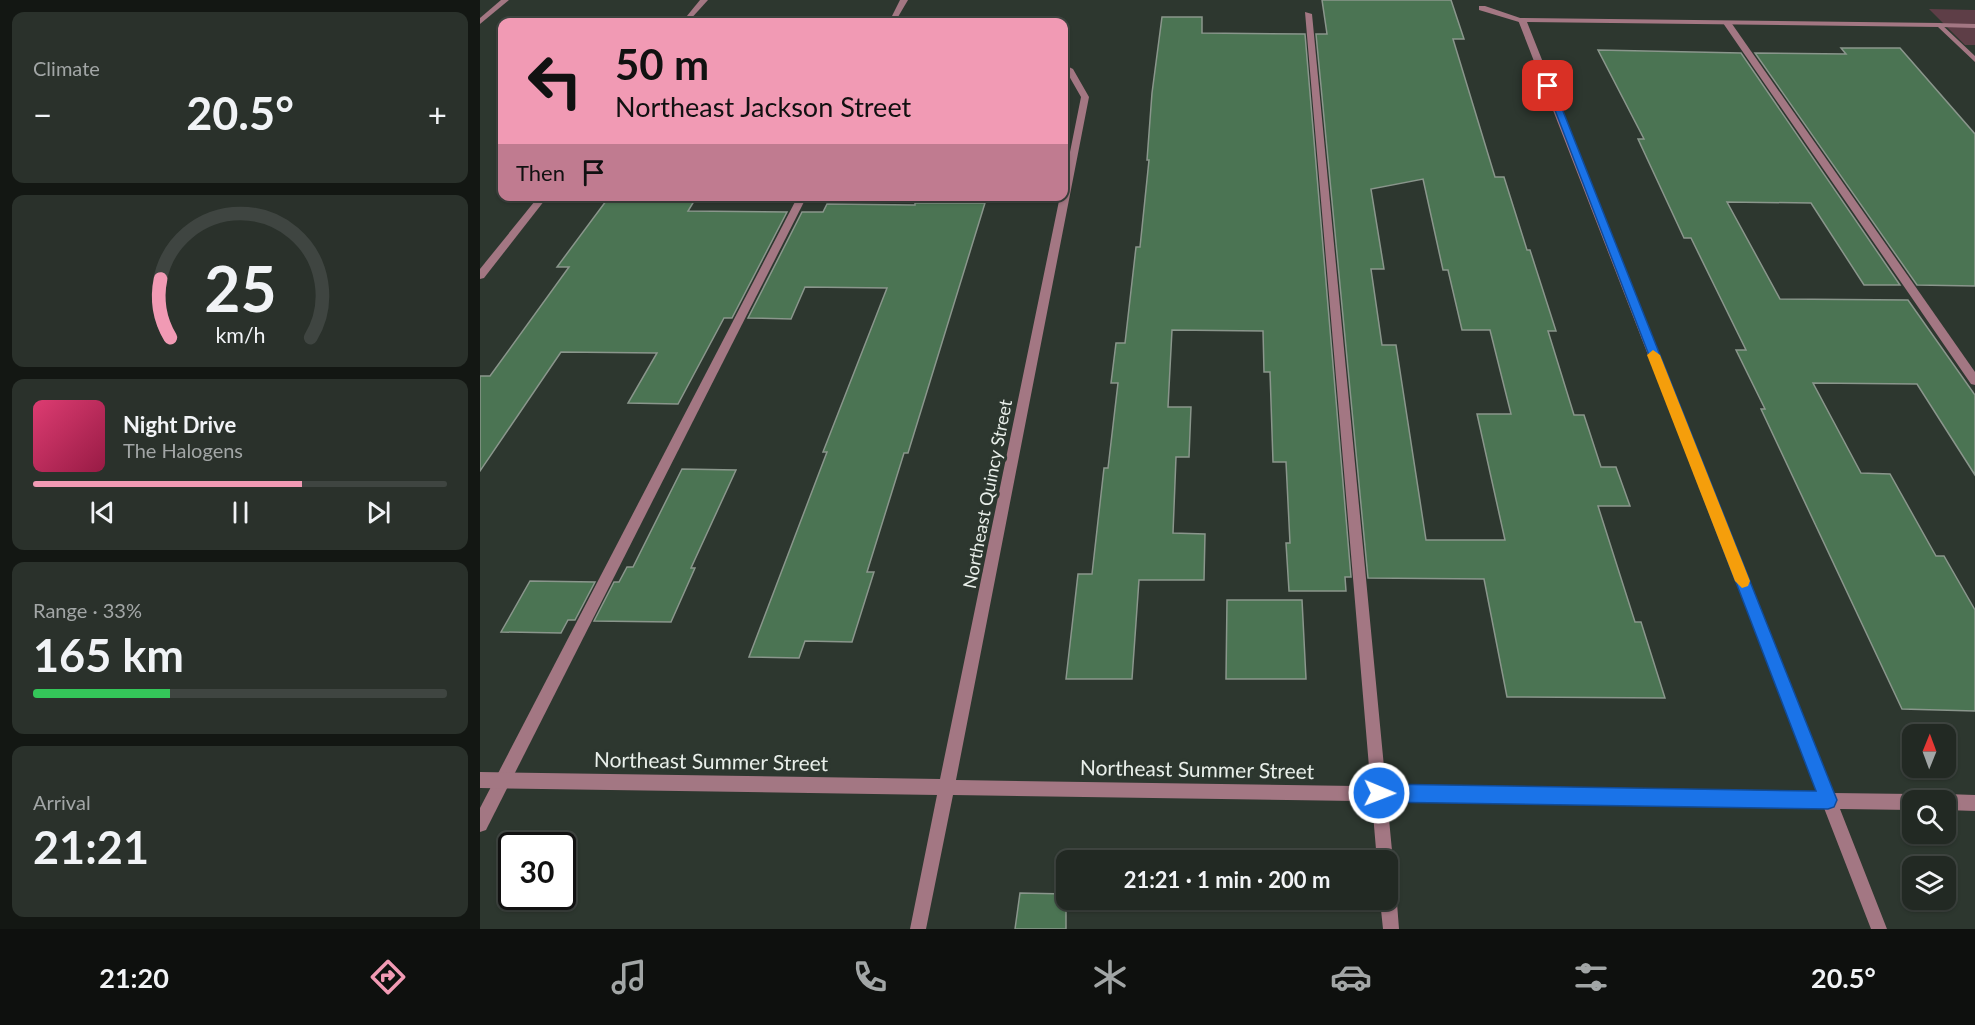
<!DOCTYPE html>
<html lang="en">
<head>
<meta charset="utf-8">
<style>
	:root { --surface:#222923; --page:#2a312b; --text:#f1f3f6; --muted:#a2a6a6; --line:#3f4541; --accent:#f19ab4 }
	body { margin:0; font-family:Lato,sans-serif; background:var(--page); color:var(--text); height:100vh; display:flex; flex-direction:column; font-size:22px; white-space:nowrap }
	* { box-sizing:border-box; margin:0 }
	p { font-size:20px; color:var(--muted) }
	.icon { flex:none; width:33px; height:33px; fill:none; stroke:currentColor; stroke-width:2; stroke-linecap:round; stroke-linejoin:round }
	.map { position:relative; flex:1; overflow:hidden }
	.panel { display:flex; flex-direction:column; gap:12px; padding:12px; background:#131713; width:480px }
	.panel>* { flex:none }
	.hud { position:absolute; left:18px; top:18px; width:570px; height:183px; border-radius:12px; box-shadow:0 2px 4px #0004,0 0 0 2px var(--line); background:#f19ab4; color:#111; overflow:hidden }
	.needle { width:39px; rotate:1deg }
	.controls { position:absolute; left:1422px; top:724px; display:grid; gap:12px }
	.controls a { display:grid; place-items:center; width:54px; height:54px; border-radius:12px; background:var(--surface); box-shadow:0 2px 4px #0004,0 0 0 2px var(--line); font-size:30px }
	.speed { position:absolute; left:18px; top:832px; display:flex; gap:12px; font-size:30px; font-weight:700; text-align:center }
	.speed>* { display:grid; place-content:center; width:78px; height:78px; border-radius:50%; background:var(--surface); box-shadow:0 2px 4px #0004,0 0 0 2px var(--line); line-height:1 }
	.speed .limit { border:3px solid #111; border-radius:9px; background:#fff; color:#111 }
	.pin { position:absolute; display:grid; place-items:center; width:51px; height:51px; color:#fff; margin:-26px; border-radius:12px; box-shadow:0 3px 9px #0006 }
	.me { position:absolute; width:66px; margin:-33px; rotate:91deg; stroke-linejoin:round; filter:drop-shadow(0 0 4px #0008) }
	.turn { display:flex; align-items:center; gap:21px; height:126px; padding:0 18px; font-size:27px }
	.turn .icon { width:78px; height:78px; stroke-width:2.5 }
	.turn b { display:block; font-size:42px; line-height:51px }
	.then { display:flex; align-items:center; height:57px; padding:0 18px; background:#0003; gap:12px; font-size:22px }
	.big { font-size:45px; font-weight:700; line-height:1.1 }
	.panel .card { flex:1; display:flex; flex-direction:column; justify-content:center; gap:9px; min-width:0; padding:0 21px; border-radius:12px; background:var(--page) }
	.panel .dial { align-items:center; gap:0 }
	.dial svg { height:156px; overflow:visible; fill:none; stroke:var(--line); stroke-width:7; stroke-linecap:round; text-anchor:middle }
	.dial text { fill:var(--text); stroke:none }
	.song { display:flex; align-items:center; gap:18px }
	.cover { width:72px; height:72px; border-radius:9px; background:linear-gradient(135deg,hsl(340 70% 55%),hsl(340 70% 35%)) }
	.played { height:6px; border-radius:3px; background:linear-gradient(90deg,var(--accent) 65%,var(--line) 65%) }
	.keys { display:flex; justify-content:space-around; direction:ltr }
	.heat { display:flex; justify-content:space-between; align-items:center; font-size:33px; direction:ltr }
	.charge { height:9px; border-radius:4px; background:linear-gradient(90deg,#34c759 33%,var(--line) 0) }
	.trip { position:absolute; left:576px; top:850px; width:342px; height:60px; border-radius:12px; background:var(--surface); box-shadow:0 2px 4px #0004,0 0 0 2px var(--line); font-weight:700; line-height:60px; text-align:center }
	.menu { display:flex; height:96px; justify-content:space-around; align-items:center; background:#0e100e; color:var(--muted) }
	.menu .icon { width:42px; height:42px }
	.menu .current { color:var(--accent) }
	.menu b { font-size:27px; color:var(--text) }
	main { display:flex; flex:1; min-height:0 }
	.map>svg:first-child { display:block }
	.green { fill:#5e3e47 }
	.building { fill:#4b7453; stroke:#8a968c; stroke-width:1.5; fill-rule:evenodd }
	.lines { fill:none; stroke-linecap:round; stroke-linejoin:round }
	.service { fill:#a37783; fill-rule:evenodd }
	.minor { fill:#a37783; fill-rule:evenodd }
	.tertiary { fill:#a37783; fill-rule:evenodd }
	.route { fill:#1a73e8; stroke:#114b97; stroke-width:1.5 }
	.slow { fill:#f59e0b }
	.labels { text-anchor:middle; stroke-width:6; stroke-linejoin:round; paint-order:stroke }
	.street-label { font-size:18px; fill:#e9efea; stroke:#2d372f }
	.near-street-label { font-size:21px; fill:#e9efea; stroke:#2d372f }
</style>
</head>
<body>
<main>
<section class="panel">
<div class="card"><p>Climate</p>
<div class="heat"><a>−</a><b class="big">20.5°</b><a>+</a></div>
</div>
<div class="card dial"><svg viewBox="0 0 100 80">
<path d="M14 69A42 42 0 1 1 86 69"/>
<path d="M14 69A42 42 0 0 1 9 39" stroke="#f19ab4"/>
<text x="50" y="56" font-size="32" font-weight="700">25</text>
<text x="50" y="72" font-size="11">km/h</text>
</svg></div>
<div class="card">
<div class="song"><i class="cover"></i><div><b>Night Drive</b><p>The Halogens</p></div></div>
<div class="played"></div>
<div class="keys"><svg class="icon" aria-label="previous" viewBox="0 0 24 24"><path d="M18 5L8 12l10 7zM5 5v14"/></svg><svg class="icon" aria-label="pause" viewBox="0 0 24 24"><path d="M8 5v14M16 5v14"/></svg><svg class="icon" aria-label="next" viewBox="0 0 24 24"><path d="M6 5l10 7-10 7zM19 5v14"/></svg></div>
</div>
<div class="card"><p>Range · 33%</p><b class="big">165 km</b><div class="charge"></div></div>
<div class="card"><p>Arrival</p><b class="big">21:21</b></div>
</section>
<div class="map">
<svg width="1495" height="929" viewBox="0 0 1495 929">
	<rect width="100%" height="100%" fill="#2d372f"/>
	<polygon class="green" points="1449,9 1495,10 1495,45 1485,45"/>
	<g class="building">
		<path d="M842,0H971L984,39H973L1015,177H1024L1047,250H1050L1076,331H1068L1094,415H1104L1121,467H1136L1150,506H1118L1155,622H1161L1185,698L1027,697L1004,579L888,578L836,34H847ZM943,179L963,270H968L982,330H1010L1031,414H997L1025,540H946L916,345H902L891,269H904L891,189Z"/>
		<polygon points="682,17 722,17 722,33 825,34 871,577 865,577 866,591 809,591 806,543 810,543 806,462 793,462 790,372 784,372 783,331 692,330 688,407 711,407 709,457 696,457 693,533 725,534 724,580 659,580 652,679 586,679 598,574 612,574 624,468 628,468 638,383 631,383 636,343 645,343 656,247 660,247 669,160 667,160 672,93"/>
		<polygon points="1361,48 1420,48 1495,134 1495,286 1437,285 1275,53 1366,54"/>
		<polygon points="1118,50 1261,53 1420,285 1384,285 1331,203 1247,202 1300,299 1428,300 1495,395 1495,475 1437,384 1333,383 1381,473 1410,474 1456,556 1464,556 1495,610 1495,711 1422,709 1281,409 1285,409 1256,350 1266,350 1211,238 1204,238 1158,139 1164,139"/>
		<polygon points="129,197 216,198 208,211 307,212 252,318 244,318 198,404 148,403 177,353 81,352 0,471 0,376 10,376 89,267 77,267"/>
		<polygon points="435,203 505,203 428,453 424,453 387,572 394,572 372,642 325,641 319,658 269,657 347,452 343,452 407,288 325,287 311,319 268,318 322,212 343,212 347,204 435,205"/>
		<polygon points="202,469 256,470 211,568 215,568 191,622 114,621 134,582 139,582 147,567 153,567"/>
		<polygon points="50,581 115,582 95,620 88,620 81,633 21,632"/>
		<polygon points="747,600 822,600 826,679 746,679"/>
		<polygon points="540,893 586,894 586,929 535,929"/>
	</g>
	<g class="lines">
		<g class="service">
			<polygon points="21,0 29,0 0,24 0,18"/>
			<polygon points="420,0 428,0 415,22 409,22"/>
			<polygon points="999,6 1005,6 1046,20 1039,22 999,10"/>
			<polygon points="825,12 832,14 913,861 911,867 908,868 908,861 897,861"/>
			<polygon points="1244,21 1250,21 1495,372 1495,385 1491,384 1243,23"/>
			<polygon points="1457,23 1495,24 1495,28 1460,27 1456,25"/>
			<polygon points="318,196 327,196 6,830 0,832 0,808"/>
			<polygon points="908,882 914,884 916,890 919,929 903,929 900,900 908,900"/>
		</g>
		<g class="minor">
			<polygon points="1039,18 1460,23 1495,56 1495,62 1458,27 1047,22 1353,793 1432,794 1438,796 1439,801 1432,801 1432,810 1360,809 1407,929 1391,929 1344,808 473,795 446,929 430,929 457,795 0,788 0,772 460,779 580,196 584,196 584,182 601,97 585,69 589,67 593,69 609,97 476,780 1338,793 1038,20"/>
			<polygon points="1466,794 1495,795 1495,811 1466,810 1466,801 1459,801 1460,796"/>
		</g>
		<g class="tertiary">
			<polygon points="220,0 228,0 208,22 202,22"/>
			<polygon points="59,196 68,196 4,278 0,279 0,269"/>
		</g>
	</g>
	<polygon class="route" points="1065,84 1073,86 1357,800 1354,807 1348,809 899,802 893,799 890,793 893,787 899,784 1336,791"/>
	<polygon class="slow" points="1173,350 1180,355 1270,581 1268,586 1262,588 1255,581 1167,355"/>
	<g class="labels">
		<g class="street-label">
			<text transform="translate(508 494) rotate(-79)" y="6">Northeast Quincy Street</text>
		</g>
		<g class="near-street-label">
			<text transform="translate(231 762) rotate(1)" y="7">Northeast Summer Street</text>
			<text transform="translate(717 770) rotate(1)" y="7">Northeast Summer Street</text>
		</g>
	</g>
</svg>
<div class="controls">
<a><svg class="needle" viewBox="-14 -14 28 28"><path d="M0-13l5 13h-10z" fill="#e53935"/><path d="M0 13l5-13h-10z" fill="#a2a6a6"/></svg></a>
<a><svg class="icon" aria-label="search" viewBox="0 0 24 24"><circle cx="10" cy="10" r="6"/><path d="M15 15l6 6"/></svg></a>
<a><svg class="icon" aria-label="layers" viewBox="0 0 24 24"><path d="M12 4l9 5-9 5-9-5zM3 14l9 5 9-5"/></svg></a>
</div>
<div class="speed"><div class="limit">30</div></div>
<div class="pin" style="left:1068px;top:86px;background:#d93025"><svg class="icon" aria-label="arrive" viewBox="0 0 24 24"><path d="M6 21V4h12l-3 4 3 4H6"/></svg></div>
<svg class="me" style="left:899px;top:793px" viewBox="-20 -20 40 40"><circle r="17" fill="#1a73e8" stroke="#fff" stroke-width="3"/><path d="M0-11L8 9 0 5-8 9z" fill="#fff"/></svg>
<div class="trip">21:21 · 1 min · 200 m</div>
<div class="hud">
<div class="turn"><svg class="icon" aria-label="left" viewBox="0 0 24 24"><path d="M17 20v-9H6M10 6l-5 5 5 5"/></svg><div><b>50 m</b>Northeast Jackson Street</div></div>
<div class="then">Then<svg class="icon" aria-label="arrive" viewBox="0 0 24 24"><path d="M6 21V4h12l-3 4 3 4H6"/></svg></div>
</div>
</div>
</main>
<nav class="menu">
<b>21:20</b>
<svg class="icon current" aria-label="directions" viewBox="0 0 24 24"><path d="M12 3l9 9-9 9-9-9zM9 14v-3h6M13 9l2 2-2 2"/></svg>
<svg class="icon" aria-label="music" viewBox="0 0 24 24"><path d="M9 18V5l10-2v13"/><circle cx="6" cy="18" r="3"/><circle cx="16" cy="16" r="3"/></svg>
<svg class="icon" aria-label="phone" viewBox="0 0 24 24"><path d="M5 4h4l2 5-3 2q2 4 5 5l2-3 5 2v4C11 20 4 13 5 4z"/></svg>
<svg class="icon" aria-label="climate" viewBox="0 0 24 24"><path d="M12 3v18M4 7l16 10M4 17L20 7"/></svg>
<svg class="icon" aria-label="car" viewBox="0 0 24 24"><path d="M5 17H2v-5l4-1 3-4h7l3 4 3 1v5h-3M9 17h6M6 11h13"/><circle cx="7" cy="17" r="2"/><circle cx="17" cy="17" r="2"/></svg>
<svg class="icon" aria-label="filters" viewBox="0 0 24 24"><path d="M4 7h16M4 17h16"/><circle cx="9" cy="7" r="2"/><circle cx="15" cy="17" r="2"/></svg>
<b>20.5°</b>
</nav>
</body>
</html>
